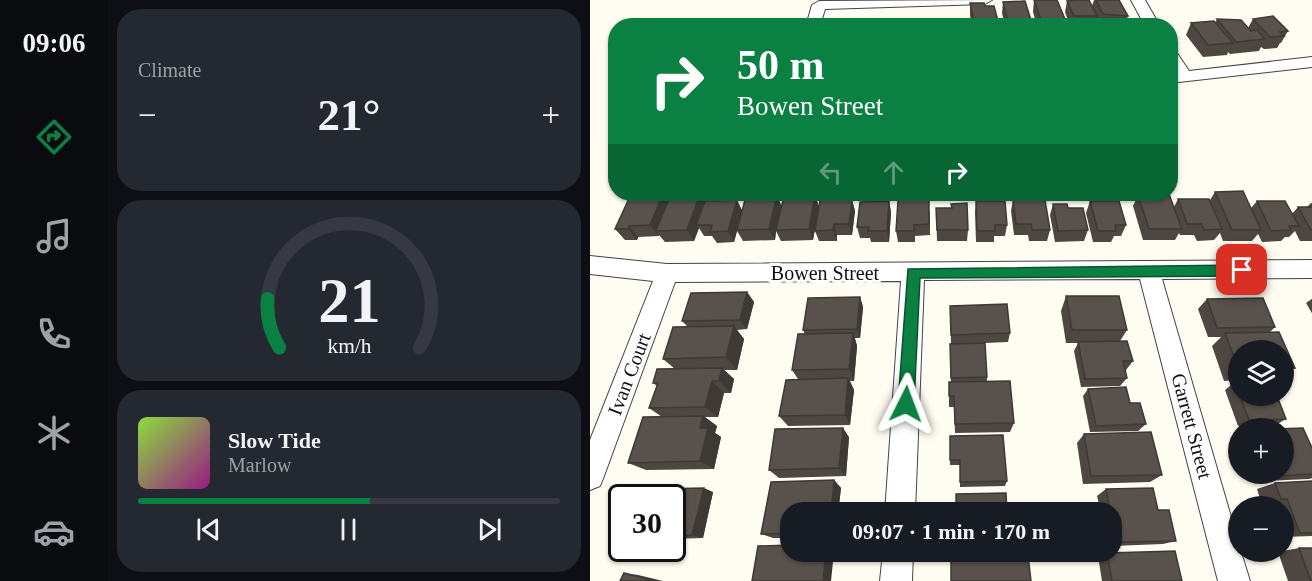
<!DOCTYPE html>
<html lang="en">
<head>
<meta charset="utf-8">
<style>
	:root { --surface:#171b24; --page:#242831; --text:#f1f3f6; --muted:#9ea1a6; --line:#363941; --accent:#0b8043 }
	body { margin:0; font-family:Georgia,serif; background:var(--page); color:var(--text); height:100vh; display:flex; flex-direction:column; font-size:22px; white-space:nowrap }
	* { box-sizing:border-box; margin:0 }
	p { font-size:20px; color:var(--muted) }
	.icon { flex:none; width:33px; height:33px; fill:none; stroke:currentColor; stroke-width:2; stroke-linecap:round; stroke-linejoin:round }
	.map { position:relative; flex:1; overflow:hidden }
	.drawer { display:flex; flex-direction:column; gap:9px; padding:9px; background:#0d0f14; width:482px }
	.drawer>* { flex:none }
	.top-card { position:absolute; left:18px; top:18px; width:570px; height:183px; border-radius:24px; box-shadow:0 2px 4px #0004; background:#0b8043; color:#fff; overflow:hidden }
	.buttons { position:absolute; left:638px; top:340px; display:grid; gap:12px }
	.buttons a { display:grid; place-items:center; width:66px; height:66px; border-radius:50%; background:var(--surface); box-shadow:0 2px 4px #0004; font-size:30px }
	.speed { position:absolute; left:18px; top:484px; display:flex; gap:12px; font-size:30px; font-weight:700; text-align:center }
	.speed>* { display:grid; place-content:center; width:78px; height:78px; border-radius:50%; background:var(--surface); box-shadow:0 2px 4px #0004; line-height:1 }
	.speed .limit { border:3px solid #111; border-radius:9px; background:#fff; color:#111 }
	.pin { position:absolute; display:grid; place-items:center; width:51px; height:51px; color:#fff; margin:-26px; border-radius:12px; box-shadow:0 3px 9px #0006 }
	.me { position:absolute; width:66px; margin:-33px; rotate:3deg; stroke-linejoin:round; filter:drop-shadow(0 0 4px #0008) }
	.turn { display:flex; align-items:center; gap:21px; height:126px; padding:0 30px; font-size:27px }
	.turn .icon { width:78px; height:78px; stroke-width:2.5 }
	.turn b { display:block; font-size:42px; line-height:51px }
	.lanes { display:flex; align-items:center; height:57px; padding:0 30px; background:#0003; justify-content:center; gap:30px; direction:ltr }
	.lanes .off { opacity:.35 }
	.big { font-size:45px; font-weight:800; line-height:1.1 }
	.drawer .tile { flex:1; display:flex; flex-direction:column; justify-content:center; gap:9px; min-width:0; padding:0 21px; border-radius:24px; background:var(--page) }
	.drawer .dial { align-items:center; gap:0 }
	.dial svg { height:156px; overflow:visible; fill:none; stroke:var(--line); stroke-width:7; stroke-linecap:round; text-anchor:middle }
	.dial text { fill:var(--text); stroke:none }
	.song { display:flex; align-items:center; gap:18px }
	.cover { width:72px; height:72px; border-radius:9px; background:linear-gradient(135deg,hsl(90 70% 55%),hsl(310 70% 35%)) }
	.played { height:6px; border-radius:3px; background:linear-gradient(90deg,var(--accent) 55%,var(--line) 55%) }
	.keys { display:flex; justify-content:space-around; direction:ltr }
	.heat { display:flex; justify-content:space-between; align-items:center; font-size:33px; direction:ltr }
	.trip { position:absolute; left:190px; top:502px; width:342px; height:60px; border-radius:24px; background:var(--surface); box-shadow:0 2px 4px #0004; font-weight:800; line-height:60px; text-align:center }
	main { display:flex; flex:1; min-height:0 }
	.tab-bar { display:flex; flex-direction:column; width:108px; justify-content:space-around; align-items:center; background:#090b0e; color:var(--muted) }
	.tab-bar .icon { width:42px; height:42px }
	.tab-bar .on { color:var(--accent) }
	.tab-bar b { font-size:27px; color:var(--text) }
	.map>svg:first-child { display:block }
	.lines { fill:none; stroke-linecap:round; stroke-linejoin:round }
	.minor-casing { stroke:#434343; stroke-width:2 }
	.minor { fill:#fff; fill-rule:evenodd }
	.wall { fill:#4d4641 }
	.shaded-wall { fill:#3e3935 }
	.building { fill:#59514c; stroke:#3e3935; stroke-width:1.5 }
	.route { fill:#0b8043; stroke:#07532c; stroke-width:1.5 }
	.labels { text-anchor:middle; stroke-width:6; stroke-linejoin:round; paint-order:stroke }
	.street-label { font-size:20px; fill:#101010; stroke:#fff }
</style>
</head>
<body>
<main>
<nav class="tab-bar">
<b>09:06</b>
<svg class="icon on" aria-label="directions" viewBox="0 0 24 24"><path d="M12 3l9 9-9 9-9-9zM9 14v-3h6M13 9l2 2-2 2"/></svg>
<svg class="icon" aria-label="music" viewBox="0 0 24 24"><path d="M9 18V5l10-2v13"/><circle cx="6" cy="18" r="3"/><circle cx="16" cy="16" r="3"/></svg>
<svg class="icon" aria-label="phone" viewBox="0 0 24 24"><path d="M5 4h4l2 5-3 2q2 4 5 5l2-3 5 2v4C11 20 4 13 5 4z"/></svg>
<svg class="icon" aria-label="climate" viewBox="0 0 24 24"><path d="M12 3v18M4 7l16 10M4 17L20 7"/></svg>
<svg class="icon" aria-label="car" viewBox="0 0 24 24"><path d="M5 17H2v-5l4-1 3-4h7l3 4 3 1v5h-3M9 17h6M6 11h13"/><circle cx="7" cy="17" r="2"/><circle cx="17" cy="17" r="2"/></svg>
</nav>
<section class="drawer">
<div class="tile"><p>Climate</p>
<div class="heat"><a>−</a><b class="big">21°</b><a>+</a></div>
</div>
<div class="tile dial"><svg viewBox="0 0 100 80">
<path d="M14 69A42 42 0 1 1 86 69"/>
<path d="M14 69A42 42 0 0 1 8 44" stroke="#0b8043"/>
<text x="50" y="56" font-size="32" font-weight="700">21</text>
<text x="50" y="72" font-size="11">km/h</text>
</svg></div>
<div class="tile">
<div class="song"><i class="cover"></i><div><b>Slow Tide</b><p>Marlow</p></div></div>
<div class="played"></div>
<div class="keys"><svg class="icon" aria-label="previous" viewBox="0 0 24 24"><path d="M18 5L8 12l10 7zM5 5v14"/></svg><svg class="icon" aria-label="pause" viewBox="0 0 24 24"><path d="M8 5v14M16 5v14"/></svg><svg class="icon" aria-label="next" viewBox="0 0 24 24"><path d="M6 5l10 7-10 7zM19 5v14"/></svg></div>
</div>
</section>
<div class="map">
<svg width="723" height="581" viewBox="0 0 723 581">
	<rect width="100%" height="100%" fill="#fffdf2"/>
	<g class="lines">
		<g class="minor-casing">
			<g id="minor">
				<polygon points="402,0 395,4 235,9 230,26 216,26 222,5 229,1"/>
				<polygon points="541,0 555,0 570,26 555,26"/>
				<polygon points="580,49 585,50 599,71 723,57 723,67 580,83 580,73 584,73 580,66"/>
				<polygon points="0,256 77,264 723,260 723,278 572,279 648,541 648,552 651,552 660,581 628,581 550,279 334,280 325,513 295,513 311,281 85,282 14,476 10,486 0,490 0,440 63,281 0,274"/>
				<polygon points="293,552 323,552 322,581 290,581"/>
			</g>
		</g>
		<use href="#minor" class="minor"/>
	</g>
	<g class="wall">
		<polygon points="444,0 475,19 473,26 447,26 443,12"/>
		<polygon points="504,0 529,0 538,16 535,26 510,26 507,18 505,26 480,26 475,12 477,1 502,6"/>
		<polygon points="413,2 441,20 440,26 415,26 412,13"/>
		<polygon points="380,3 408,21 408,26 382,26 380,15"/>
		<polygon points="627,19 658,28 663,19 698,31 691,43 690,43 687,48 674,49 671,47 669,51 640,54 638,52 637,55 613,57 596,35 601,23 625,23"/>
		<polygon points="625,192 661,208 667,201 702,214 708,207 717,207 721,203 723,203 723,241 710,241 705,231 699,237 695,237 691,241 672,242 668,234 662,241 633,241 630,233 624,240 607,241 604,235 590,235 589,233 585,240 553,240 543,206 548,195 584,207 588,199 620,200"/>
		<polygon points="110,194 115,201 152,210 191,205 225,195 229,207 223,240 191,241 186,231 185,240 153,241 147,231 144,242 127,243 122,236 114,236 109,228 104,241 75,242 69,235 69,236 48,237 47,240 35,240 25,229 78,201"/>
		<polygon points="262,200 265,211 262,235 247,235 247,241 229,241 225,231"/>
		<polygon points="423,200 460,230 457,241 439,241 438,235 424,235 421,211"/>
		<polygon points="299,201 301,212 299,242 281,242 280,238 270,238 267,227"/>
		<polygon points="386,201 417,225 415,236 404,236 404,242 386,242 385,212"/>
		<polygon points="500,201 536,225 531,236 524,236 521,242 503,242 496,213"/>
		<polygon points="463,204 478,208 498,230 494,241 465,242 460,215"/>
		<polygon points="346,208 378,230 377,241 347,241"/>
		<polygon points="340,211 340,235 325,236 325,242 308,242 306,231"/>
		<polygon points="157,292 164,302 157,329 147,330 154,339 147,370 134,370 144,379 141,393 134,393 128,417 115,417 127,426 125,433 131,437 124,469 56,470 38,463 72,417 59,408 67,386 63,383 85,369 73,359 98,327 92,321"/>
		<polygon points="476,296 537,330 530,341 543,361 536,370 535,370 537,378 530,386 491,387 484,351 488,343 476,343 471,311"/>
		<polygon points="270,297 273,307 270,338 265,338 267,346 264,381 260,381 264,390 260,425 198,426 189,416 208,379 202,370 215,334 213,330"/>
		<polygon points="723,298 723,315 716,303"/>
		<polygon points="617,299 685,327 680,332 705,368 693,376 693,351 648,351 648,380 634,381 622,346 631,337 618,337 608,309"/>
		<polygon points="360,306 420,333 418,342 395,343 397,377 397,382 424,423 420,432 365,433 364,407 359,407 359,382 361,382 360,344 361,343"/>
		<polygon points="645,382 648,382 648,396 687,396 696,419 684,426 648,426 635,390"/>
		<polygon points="498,389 540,403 556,424 548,431 500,432 493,396"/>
		<polygon points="494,434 572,475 560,482 493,484 487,443"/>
		<polygon points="360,436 417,481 415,486 370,487 370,465 360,465"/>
		<polygon points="259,437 256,476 189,478 179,470"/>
		<polygon points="723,450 723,478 719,479 676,481 673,474 693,474"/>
		<polygon points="244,480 251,488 248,513 201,513 201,538 183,538 171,534 181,482"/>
		<polygon points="723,481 723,536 693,537 693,507 678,507 677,505 672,505 667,489 685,483"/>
		<polygon points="516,489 568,510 586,541 573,544 522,546 522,513 504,513 504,512 510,508 507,496"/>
		<polygon points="123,492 113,538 82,539 82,498"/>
		<polygon points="709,548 723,581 698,581 688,552 693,552 693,551"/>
		<polygon points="517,553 592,581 512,581 508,556"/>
	</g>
	<g class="shaded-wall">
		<polygon points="73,194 81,205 66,231 69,235 69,236 60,225"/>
		<polygon points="110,194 117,204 106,225 109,228 104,241 97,230"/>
		<polygon points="187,195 192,207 186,230 186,231 185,240 179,229"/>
		<polygon points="225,195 229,207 223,240 219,229"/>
		<polygon points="147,200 153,212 147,230 147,231 144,242 138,231"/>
		<polygon points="262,200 265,211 262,235 259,224"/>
		<polygon points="299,201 301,212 299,242 297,231"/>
		<polygon points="244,224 247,235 247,241 243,230"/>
		<polygon points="39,226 48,237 47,240 38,229"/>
		<polygon points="157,292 164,302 157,329 150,320"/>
		<polygon points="270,297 273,307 270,338 267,329"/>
		<polygon points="144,326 154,339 147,370 136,357"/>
		<polygon points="263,333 267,346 264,381 259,369"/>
		<polygon points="132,368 144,379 141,393 129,381"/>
		<polygon points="258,378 264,390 260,425 255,415"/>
		<polygon points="122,381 134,393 128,417 115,407"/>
		<polygon points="113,416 127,426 125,433 131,437 124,469 110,461 110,428"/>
		<polygon points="253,428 259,437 256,476 249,468"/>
		<polygon points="244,480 251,488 248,513 241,513"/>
		<polygon points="114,488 123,492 113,538 102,535"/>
		<polygon points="236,552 244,552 241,581 233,581"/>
		<polygon points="34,573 48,575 73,581 64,581"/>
	</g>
	<g class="building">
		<polygon points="444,0 467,0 475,19 451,20"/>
		<polygon points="486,0 499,0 507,16 484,16 477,1"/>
		<polygon points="506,0 529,0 538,16 513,14"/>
		<polygon points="435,1 441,20 418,21 413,2"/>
		<polygon points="380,3 394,3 395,6 404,6 408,21 384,21"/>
		<polygon points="683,16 698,31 690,32 694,36 680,37 663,19"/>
		<polygon points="627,19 651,20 661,31 667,30 675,39 646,42"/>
		<polygon points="624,21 643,43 618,45 601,23"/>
		<polygon points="155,25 188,25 188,26"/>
		<polygon points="653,191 671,230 642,230 625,192"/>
		<polygon points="41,194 73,194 60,225 39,226 38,229 25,229"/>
		<polygon points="81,194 110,194 97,230 66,231"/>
		<polygon points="579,194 592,229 559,229 548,195"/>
		<polygon points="187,195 179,229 147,230 156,196"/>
		<polygon points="225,195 219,229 186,230 194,196"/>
		<polygon points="588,199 619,199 632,229 614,230 612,224 597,224"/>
		<polygon points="147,200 138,231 120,232 122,225 106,225 115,201"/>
		<polygon points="230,200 262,200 259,224 244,224 243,230 225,231"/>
		<polygon points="308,200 339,200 339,224 324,225 324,231 306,231"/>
		<polygon points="423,200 455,200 460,230 442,230 441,224 426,224"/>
		<polygon points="299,201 297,231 278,231 279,227 267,227 270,202"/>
		<polygon points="386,201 415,201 417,225 405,225 405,231 387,231"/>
		<polygon points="500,201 529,201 536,225 525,225 526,231 508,231"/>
		<polygon points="667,201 695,201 709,226 699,226 701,230 681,231"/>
		<polygon points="377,203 378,230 347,230 346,208 362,208 361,204"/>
		<polygon points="463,204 477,204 478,208 493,208 498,230 468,231"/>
		<polygon points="708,207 723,207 723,230 721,230"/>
		<polygon points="157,292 150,320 92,321 101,293"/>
		<polygon points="476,296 529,296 537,330 482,330"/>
		<polygon points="270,297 267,329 213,330 218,298"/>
		<polygon points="673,298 685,327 627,328 617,299"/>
		<polygon points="417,304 420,333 361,335 360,306"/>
		<polygon points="144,326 136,357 73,359 83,327"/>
		<polygon points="689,332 705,368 693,368 693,351 648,351 648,367 635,333"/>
		<polygon points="263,333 259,369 202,370 208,334"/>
		<polygon points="537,341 543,361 533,361 537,378 495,379 488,342"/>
		<polygon points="395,343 397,377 361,378 360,344"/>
		<polygon points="132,368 129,381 122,381 115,407 59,408 68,383 63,383 67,369"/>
		<polygon points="258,378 255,415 189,416 196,380"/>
		<polygon points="420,381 424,423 365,424 364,396 359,396 359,382"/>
		<polygon points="536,387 540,403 550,403 556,424 506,426 498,389"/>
		<polygon points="650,396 687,396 696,419 659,420"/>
		<polygon points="113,416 110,428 118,428 110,461 38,463 53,417"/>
		<polygon points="253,428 249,468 179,470 185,429"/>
		<polygon points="713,428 723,450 723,474 689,476 688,474 693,474 693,429 685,429"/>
		<polygon points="561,432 572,475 501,476 494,434"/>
		<polygon points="413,435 417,481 370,482 370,460 360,460 360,436"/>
		<polygon points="244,480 241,513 201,513 201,533 171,534 181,482"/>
		<polygon points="723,481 723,533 710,533 697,499 691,499 685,483"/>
		<polygon points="114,488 102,535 82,536 82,498 62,498 65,489"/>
		<polygon points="563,488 568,510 579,510 586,541 522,542 522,513 514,513 513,506 519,505 516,489"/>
		<polygon points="416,493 417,513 360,513 360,510 366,510 366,494"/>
		<polygon points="201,545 201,552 236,552 233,581 162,581 168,546"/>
		<polygon points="709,548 723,548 723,581 721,581"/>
		<polygon points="585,551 592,581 522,581 517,553"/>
		<polygon points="438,555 441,581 361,581 361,556"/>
		<polygon points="34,573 64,581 30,581"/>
	</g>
	<polygon class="route" points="652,265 659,270 652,276 330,278 324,404 321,409 316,412 310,409 308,404 318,269"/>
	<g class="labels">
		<g class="street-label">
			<text x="235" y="280">Bowen Street</text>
			<text transform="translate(39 374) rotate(-69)" y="7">Ivan Court</text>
			<text transform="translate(602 426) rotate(75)" y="7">Garrett Street</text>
		</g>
	</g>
</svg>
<div class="buttons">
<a><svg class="icon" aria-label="layers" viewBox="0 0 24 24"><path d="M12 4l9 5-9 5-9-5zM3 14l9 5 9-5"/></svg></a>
<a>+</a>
<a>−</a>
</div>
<div class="speed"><div class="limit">30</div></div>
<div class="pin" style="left:652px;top:270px;background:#d93025"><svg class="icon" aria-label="arrive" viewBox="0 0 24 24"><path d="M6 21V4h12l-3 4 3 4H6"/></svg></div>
<svg class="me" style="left:316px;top:404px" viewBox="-20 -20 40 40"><path d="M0-17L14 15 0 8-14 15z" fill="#0b8043" stroke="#fff" stroke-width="4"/></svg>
<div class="trip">09:07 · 1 min · 170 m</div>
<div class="top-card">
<div class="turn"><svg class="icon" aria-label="right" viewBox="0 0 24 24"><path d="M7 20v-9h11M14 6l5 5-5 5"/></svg><div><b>50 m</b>Bowen Street</div></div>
<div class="lanes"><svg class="icon off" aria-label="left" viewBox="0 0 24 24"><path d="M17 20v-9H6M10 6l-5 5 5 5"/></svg><svg class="icon off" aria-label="ahead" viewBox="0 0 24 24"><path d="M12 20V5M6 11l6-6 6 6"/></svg><svg class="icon" aria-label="right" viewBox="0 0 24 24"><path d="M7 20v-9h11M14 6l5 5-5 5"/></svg></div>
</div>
</div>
</main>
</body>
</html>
